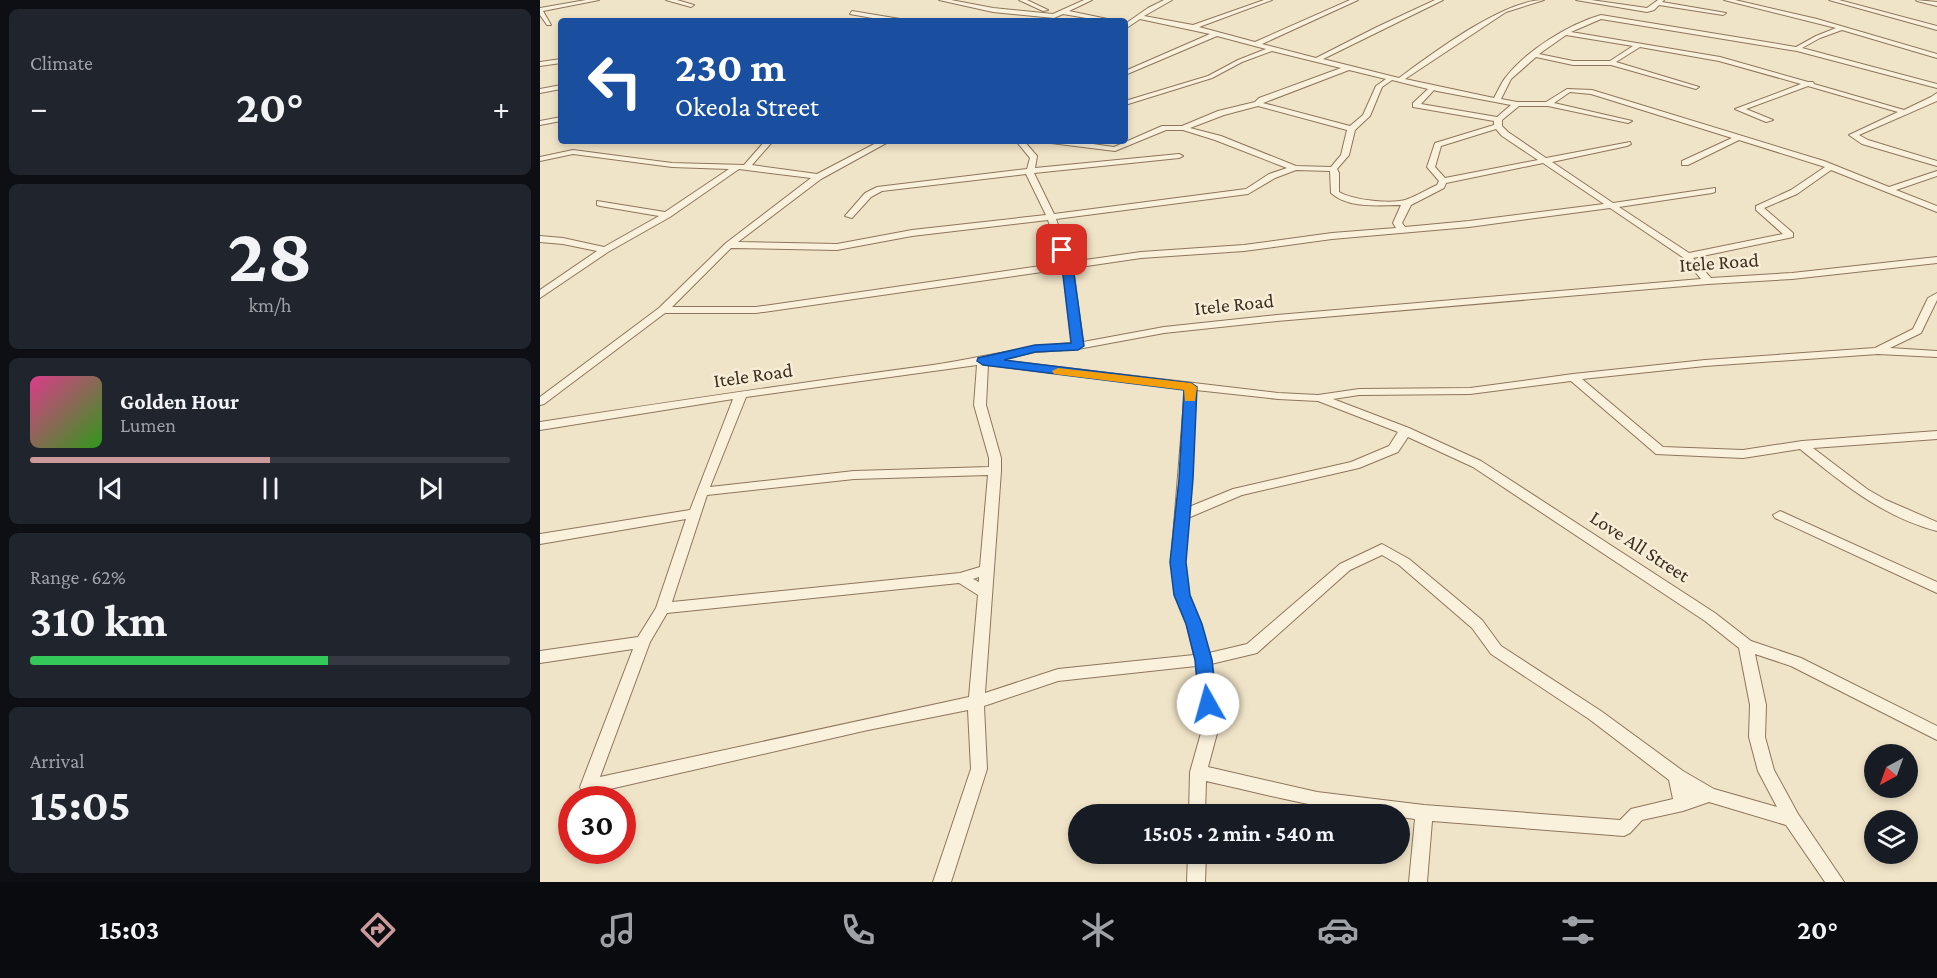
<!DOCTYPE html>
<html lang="en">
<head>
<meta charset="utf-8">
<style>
	:root { --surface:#171b24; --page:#20242c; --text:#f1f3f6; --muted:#9ea1a6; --line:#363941; --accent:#cc999b }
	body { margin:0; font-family:"Crimson Pro",serif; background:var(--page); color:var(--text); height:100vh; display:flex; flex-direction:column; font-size:22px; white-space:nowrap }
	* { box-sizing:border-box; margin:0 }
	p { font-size:20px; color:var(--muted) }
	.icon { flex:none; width:33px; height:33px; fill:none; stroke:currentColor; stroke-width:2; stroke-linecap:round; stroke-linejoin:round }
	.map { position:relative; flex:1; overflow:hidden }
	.sheet { display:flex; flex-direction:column; gap:9px; padding:9px; background:#0d0f14; width:540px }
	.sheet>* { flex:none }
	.guide { position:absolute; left:18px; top:18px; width:570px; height:126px; border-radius:6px; box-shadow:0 3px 9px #0003; background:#1a4fa0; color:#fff; overflow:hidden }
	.needle { width:39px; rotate:221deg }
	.fabs { position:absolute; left:1324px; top:744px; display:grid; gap:12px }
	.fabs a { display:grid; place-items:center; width:54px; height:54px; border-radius:50%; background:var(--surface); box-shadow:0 3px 9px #0003; font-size:30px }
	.speed { position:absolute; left:18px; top:786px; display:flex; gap:12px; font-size:30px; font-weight:700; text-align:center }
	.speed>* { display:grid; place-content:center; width:78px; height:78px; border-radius:50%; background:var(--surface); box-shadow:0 3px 9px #0003; line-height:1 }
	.speed .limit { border:9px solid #d22; background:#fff; color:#111 }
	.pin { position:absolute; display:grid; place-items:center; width:51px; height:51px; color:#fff; margin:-26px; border-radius:12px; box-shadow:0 3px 9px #0006 }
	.me { position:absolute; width:66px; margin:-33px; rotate:353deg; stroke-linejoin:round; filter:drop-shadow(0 0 4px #0008) }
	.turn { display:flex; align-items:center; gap:21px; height:126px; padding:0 18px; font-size:27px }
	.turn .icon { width:78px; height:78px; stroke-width:2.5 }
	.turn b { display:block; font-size:42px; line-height:51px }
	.big { font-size:45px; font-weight:700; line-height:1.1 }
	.sheet .widget { flex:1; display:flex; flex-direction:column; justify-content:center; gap:9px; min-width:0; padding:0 21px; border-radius:9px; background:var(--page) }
	.sheet .dial { align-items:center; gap:0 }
	.dial b { font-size:78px; line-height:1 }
	.song { display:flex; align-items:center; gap:18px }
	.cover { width:72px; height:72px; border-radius:9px; background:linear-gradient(135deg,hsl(330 70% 55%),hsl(110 70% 35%)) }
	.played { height:6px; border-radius:3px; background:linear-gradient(90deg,var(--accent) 50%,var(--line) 50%) }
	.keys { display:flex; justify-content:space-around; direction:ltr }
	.heat { display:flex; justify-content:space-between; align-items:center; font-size:33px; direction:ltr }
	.charge { height:9px; border-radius:4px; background:linear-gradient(90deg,#34c759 62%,var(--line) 0) }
	.trip { position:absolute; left:528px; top:804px; width:342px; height:60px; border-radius:30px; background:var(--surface); box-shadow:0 3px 9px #0003; font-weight:700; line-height:60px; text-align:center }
	.dock { display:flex; height:96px; justify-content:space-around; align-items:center; background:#090b0e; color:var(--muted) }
	.dock .icon { width:42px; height:42px }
	.dock .active { color:var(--accent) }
	.dock b { font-size:27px; color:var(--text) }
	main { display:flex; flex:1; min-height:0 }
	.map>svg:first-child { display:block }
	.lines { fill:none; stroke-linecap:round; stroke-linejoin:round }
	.street-casing { stroke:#8d765c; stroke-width:2 }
	.street { fill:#faf1dc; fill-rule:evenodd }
	.route { fill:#1a73e8; stroke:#114b97; stroke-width:1.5 }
	.slow { fill:#f59e0b }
	.labels { text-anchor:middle; stroke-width:5; stroke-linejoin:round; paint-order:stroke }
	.street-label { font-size:20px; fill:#3d2e20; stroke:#f7eed8 }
</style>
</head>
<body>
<main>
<section class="sheet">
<div class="widget"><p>Climate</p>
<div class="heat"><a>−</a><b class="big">20°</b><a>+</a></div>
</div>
<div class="widget dial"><b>28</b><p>km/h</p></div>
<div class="widget">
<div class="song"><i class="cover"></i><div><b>Golden Hour</b><p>Lumen</p></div></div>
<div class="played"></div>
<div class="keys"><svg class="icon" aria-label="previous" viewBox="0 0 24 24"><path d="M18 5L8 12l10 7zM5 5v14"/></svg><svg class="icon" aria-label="pause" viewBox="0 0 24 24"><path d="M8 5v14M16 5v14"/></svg><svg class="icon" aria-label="next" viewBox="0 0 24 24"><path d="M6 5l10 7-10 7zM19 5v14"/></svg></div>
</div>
<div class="widget"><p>Range · 62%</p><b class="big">310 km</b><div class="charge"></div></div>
<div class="widget"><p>Arrival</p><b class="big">15:05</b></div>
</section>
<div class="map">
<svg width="1397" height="882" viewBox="0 0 1397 882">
	<rect width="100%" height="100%" fill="#f0e4c8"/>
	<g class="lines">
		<g class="street-casing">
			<g id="street">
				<polygon points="46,0 59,0 3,11 11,25 7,25 0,15 0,8"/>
				<polygon points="126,0 137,0 154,5 151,7"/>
				<polygon points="399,0 411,0 453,8 513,14 544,0 552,0 529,11 577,21 564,21 523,14 514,18 453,12"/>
				<polygon points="479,0 487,0 508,10 503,11"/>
				<path d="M624,0H632L604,16L653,25L724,0H732L659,27L715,42L810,0H818L722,44L776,58L837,27L895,0H903L783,59L859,78C893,53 963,0 1004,0L966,12L865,79L954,98C958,91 961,83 966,77C986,51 1029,24 1061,15L1256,47L1276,36L1296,28L1184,0H1195L1277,19L1397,54V58L1302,30L1280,38L1262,48L1397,84V88L1257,51L1061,19L1031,32L1180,57L1268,82H1273L1274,84L1364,110L1391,97L1397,93V101L1319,135L1328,140L1397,161V166L1322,144L1309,135L1358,112L1268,86L1206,109L1233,120L1226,122L1195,109L1261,84L1179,61L1100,47L1076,62L1159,87L1156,89L1071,65H1033L996,57L971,79L961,99L977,102H1006L1027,89L1052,90L1284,161L1349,187L1397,171V176L1356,190L1397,206V212L1291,170L1257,194L1224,208L1253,233V237L1153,258L1171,278L1252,273L1397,257V263L1252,279L1168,284L737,321L624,333L538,349L495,352L459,360L738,393L778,395L819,389L930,388L1033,374L1165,360L1335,348L1373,329L1388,298L1397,293V300L1381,333L1350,348L1397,351V357L1338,354L1165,366L1042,379L1123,447L1203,450L1262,441L1397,431V439L1273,448L1327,489L1346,500L1397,522V531C1343,517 1302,483 1260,449L1203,458L1116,454L1031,381L930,394L819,395L793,399L869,428L941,461L1175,613L1211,641L1261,658L1397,726V740L1251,666L1215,654L1226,705L1225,737L1234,770L1258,814L1304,882H1285L1246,825L1169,802L1143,811L1102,820L1090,833L1084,836L892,821L887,882H869L875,819L860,817V814C794,814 730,795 666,781L665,814H649L650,772L663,726L656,666L518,681L444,706L447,769L411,882H393L431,769L428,710L328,730L48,794L42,792L40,787L93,649L0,663V651L98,637L116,608L146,519L0,544V534L150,510L193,399L0,430V422C131,402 262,382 393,365C440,358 485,346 532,343L523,269L216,313H125L4,404L0,405V397L119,308L186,243L271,178L199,169L130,217L68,252L0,298V290L57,251L23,244L0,242V236L23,238L64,247L119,216L60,206L57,205V201L125,212L189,169L132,167L33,154L0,161V157L33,150L132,163L204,165L225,141H233L212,165L277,174L340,141H350L281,179L198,242L297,244L372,230L506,215L486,174L342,191L331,197L312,218L305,216L325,193L337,187L487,169L490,158L476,141H484L497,156L495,168L639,154L643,156L639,158L494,173L514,214L706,189L729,174L747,168L675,140L643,130H626L575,151L511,143L510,141H532L574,147L622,126H642L678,111L715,102L719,98L801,68L732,51L702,62L672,78L585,105V101L668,76L698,60L726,49L677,36L585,75V71L670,34L600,19L585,29V24L608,8ZM1026,35L1093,46L1070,61H1033L999,54ZM809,70L846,79L836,86L823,115L810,126L723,103ZM852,80L888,89L873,103V107L954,121V125L895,143L887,167L899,181L897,185C888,189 878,195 868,199C853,205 813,200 799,192V173L797,169L809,155L815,130L830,116L842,87ZM894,90L897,91L971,105L957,117L881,104ZM1030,92L1051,94L1192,138L1142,161V165H1148L1199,140L1285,167L1251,190L1216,206V210L1243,234L1149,253L1079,207L1172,193L1175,192V188L1073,203L1012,162L1087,146L1091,144L1090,142L1006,158L968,132L962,126V120L979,106H1008L1088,123L1092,121L1014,103ZM718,106L807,130L801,155L791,167L756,166L681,136L650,128L684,115ZM956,129L962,136L998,160L905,178L895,167L901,146ZM1003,163L1064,204L929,221L865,227L862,223L871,205L904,188L906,183ZM756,170L790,171L791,193C809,209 838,205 861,205L853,223L856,228L792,233L704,245L601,252L531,262L516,219L708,194L735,178ZM1070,208L1144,258L1161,279L737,315L624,327L543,342L533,268L601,258L704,251L792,239L929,227ZM508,220L522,263L216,307H132L191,248L297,250L372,236ZM437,365L434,405L449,458V467L314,471L170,487L206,397ZM448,365L645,389L631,562L635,595L647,625L654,655L518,669L445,693L461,471V458L446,405ZM656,390L738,399L778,401L858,432L849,446L811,462L693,489L649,507ZM868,437L933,467L1165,621L1199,648L1210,705L1209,737L1218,771L1237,807L1174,789L1143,771L1061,711L961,646L942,620L869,559L842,544L800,564L707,644L669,653L661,625L649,595L645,562L648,518L702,495L819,468L858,452ZM448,475L440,567L420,573L132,602L167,495L314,479ZM842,555L859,565L932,628L951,654L1049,719L1129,780L1133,799L1091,809L1080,820L884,805L777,792L668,767L679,726L671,664L717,653L810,570ZM439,577V582L433,579ZM419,583L438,595L429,697L60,777L110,642L127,613Z"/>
				<polygon points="1036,0 1051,0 1107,8 1118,0 1124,0 1122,2 1186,13 1183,15 1119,5 1114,10 1107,12"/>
				<polygon points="1289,0 1299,0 1397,26 1397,30"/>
				<polygon points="1376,0 1397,2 1397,6 1377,1"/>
				<polygon points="312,11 360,19 363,21 349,21 310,14"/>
				<polygon points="21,59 21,63 0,66 0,62"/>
				<polygon points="21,85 21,89 0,93 0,89"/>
				<polygon points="21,117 21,121 0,125 0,121"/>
				<polygon points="1240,511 1397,582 1397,593 1235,518 1233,515"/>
				<polygon points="648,854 666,854 665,882 647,882"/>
			</g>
		</g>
		<use href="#street" class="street"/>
	</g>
	<polygon class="route" points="522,247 527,250 533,267 544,346 538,350 495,352 464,360 651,383 657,387 653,479 646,562 650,595 662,624 672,660 677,704 675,709 668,711 662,709 659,704 655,660 646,624 634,595 630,562 639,479 644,390 443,365 437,361 438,358 495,345 531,343 522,267 517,250"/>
	<polygon class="slow" points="518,368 651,383 657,387 655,401 645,401 644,390 514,374 512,371"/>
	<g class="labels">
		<g class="street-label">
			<text transform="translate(1179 262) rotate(-4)" y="7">Itele Road</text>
			<text transform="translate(694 304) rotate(-6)" y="7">Itele Road</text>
			<text transform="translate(213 375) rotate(-8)" y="7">Itele Road</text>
			<text transform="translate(1100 546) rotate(33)" y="7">Love All Street</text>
		</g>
	</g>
</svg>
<div class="fabs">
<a><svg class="needle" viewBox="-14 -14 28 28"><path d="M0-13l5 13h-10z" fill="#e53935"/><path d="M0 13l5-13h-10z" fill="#9ea1a6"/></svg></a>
<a><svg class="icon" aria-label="layers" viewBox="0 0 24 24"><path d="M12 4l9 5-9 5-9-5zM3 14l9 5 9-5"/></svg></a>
</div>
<div class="speed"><div class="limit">30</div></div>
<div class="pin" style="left:522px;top:250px;background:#d93025"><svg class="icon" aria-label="arrive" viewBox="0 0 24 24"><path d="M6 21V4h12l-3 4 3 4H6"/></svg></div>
<svg class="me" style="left:668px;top:704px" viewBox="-20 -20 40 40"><circle r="19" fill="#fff"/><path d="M0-13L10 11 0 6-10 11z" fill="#1a73e8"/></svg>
<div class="trip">15:05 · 2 min · 540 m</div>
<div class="guide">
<div class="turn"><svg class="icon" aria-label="left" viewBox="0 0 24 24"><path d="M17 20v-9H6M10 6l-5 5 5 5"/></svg><div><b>230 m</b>Okeola Street</div></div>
</div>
</div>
</main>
<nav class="dock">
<b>15:03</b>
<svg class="icon active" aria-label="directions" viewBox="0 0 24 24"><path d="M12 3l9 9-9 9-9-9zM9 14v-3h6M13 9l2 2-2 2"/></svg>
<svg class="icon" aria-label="music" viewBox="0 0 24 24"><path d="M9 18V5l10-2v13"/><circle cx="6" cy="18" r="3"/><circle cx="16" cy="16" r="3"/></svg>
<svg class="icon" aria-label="phone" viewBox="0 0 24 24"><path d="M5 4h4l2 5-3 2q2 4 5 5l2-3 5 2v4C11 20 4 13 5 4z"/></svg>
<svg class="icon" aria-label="climate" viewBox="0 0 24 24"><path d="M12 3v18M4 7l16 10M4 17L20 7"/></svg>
<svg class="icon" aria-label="car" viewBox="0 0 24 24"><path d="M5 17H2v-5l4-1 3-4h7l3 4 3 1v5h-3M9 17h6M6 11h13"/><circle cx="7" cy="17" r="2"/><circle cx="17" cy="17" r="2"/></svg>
<svg class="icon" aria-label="filters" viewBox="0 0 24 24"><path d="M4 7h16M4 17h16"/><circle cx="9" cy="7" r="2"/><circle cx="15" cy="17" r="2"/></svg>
<b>20°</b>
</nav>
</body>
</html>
